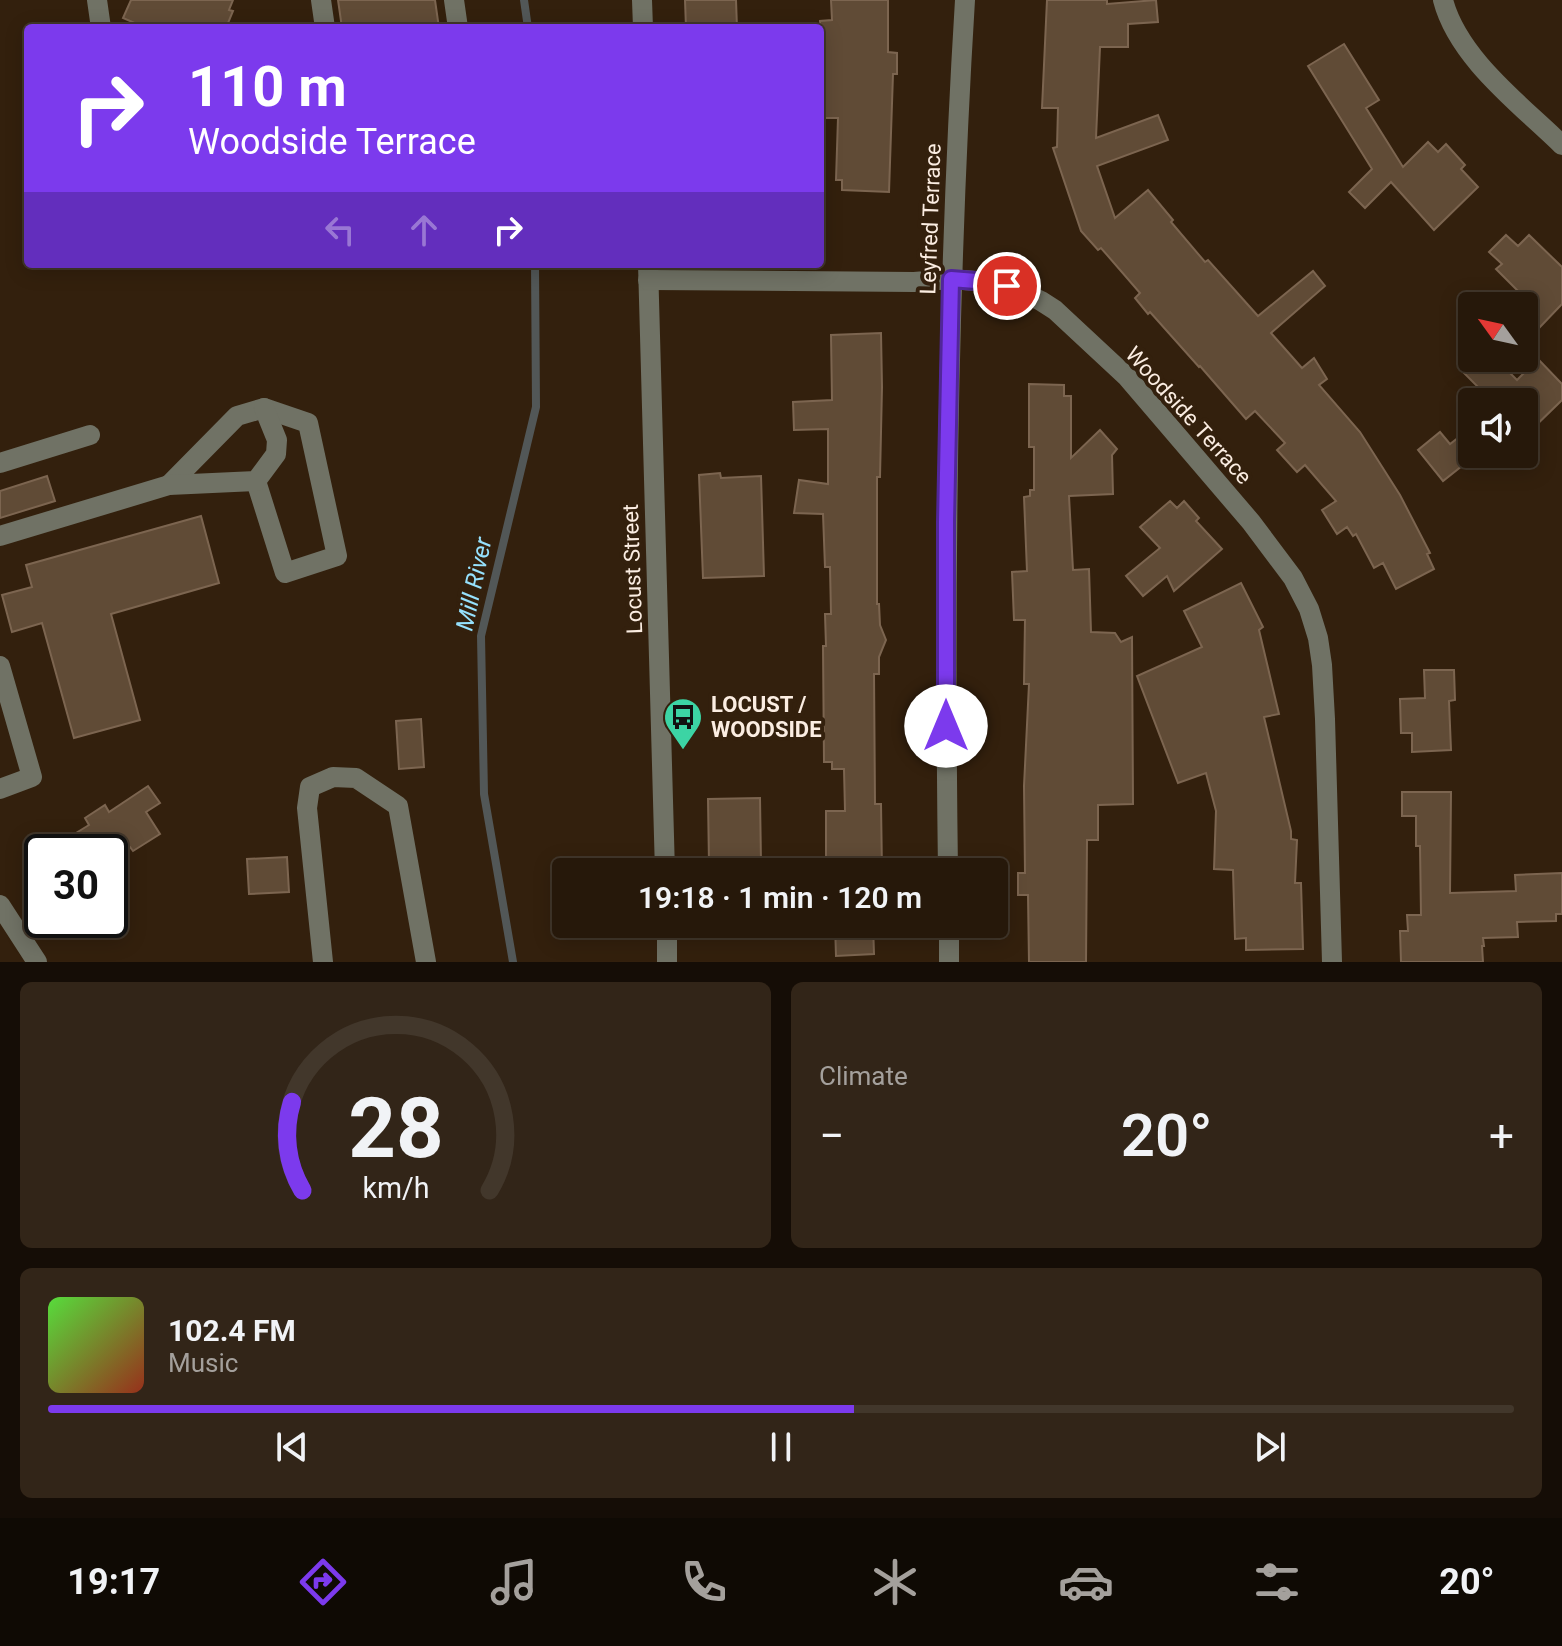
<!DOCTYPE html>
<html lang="en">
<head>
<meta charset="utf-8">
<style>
	:root { --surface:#26180a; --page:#322518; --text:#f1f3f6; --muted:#a4a09c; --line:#42372b; --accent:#7c3aed }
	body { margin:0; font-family:Roboto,sans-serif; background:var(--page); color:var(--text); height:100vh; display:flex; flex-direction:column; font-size:30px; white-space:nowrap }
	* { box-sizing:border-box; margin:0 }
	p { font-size:26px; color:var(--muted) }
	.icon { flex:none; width:44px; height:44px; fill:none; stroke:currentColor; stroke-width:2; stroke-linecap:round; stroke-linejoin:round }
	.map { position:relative; height:962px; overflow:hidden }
	.details { display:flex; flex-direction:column; gap:20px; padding:20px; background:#150d06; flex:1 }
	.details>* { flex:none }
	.banner { position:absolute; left:24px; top:24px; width:800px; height:244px; border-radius:8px; box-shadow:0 4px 20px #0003,0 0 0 2px var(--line); background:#7c3aed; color:#fff; overflow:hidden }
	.needle { width:52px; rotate:303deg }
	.tools { position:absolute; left:1458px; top:292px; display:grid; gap:16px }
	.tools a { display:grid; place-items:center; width:80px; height:80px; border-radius:8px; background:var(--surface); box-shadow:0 4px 20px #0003,0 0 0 2px var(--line); font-size:40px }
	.speed { position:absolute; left:24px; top:834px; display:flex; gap:16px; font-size:40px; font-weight:700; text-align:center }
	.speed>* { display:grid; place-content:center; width:104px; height:104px; border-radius:50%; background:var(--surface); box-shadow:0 4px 20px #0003,0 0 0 2px var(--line); line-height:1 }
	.speed .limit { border:4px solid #111; border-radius:12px; background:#fff; color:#111 }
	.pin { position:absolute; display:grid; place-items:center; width:68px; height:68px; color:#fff; margin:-34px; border:4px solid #fff; border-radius:50%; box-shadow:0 2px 8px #0007 }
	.me { position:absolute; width:88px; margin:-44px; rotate:0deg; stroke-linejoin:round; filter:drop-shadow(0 0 6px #0008) }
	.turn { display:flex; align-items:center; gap:28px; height:168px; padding:0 32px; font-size:36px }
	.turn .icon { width:104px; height:104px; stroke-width:2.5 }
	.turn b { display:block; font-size:56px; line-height:68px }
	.lanes { display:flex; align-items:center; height:76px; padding:0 32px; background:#0003; justify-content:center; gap:40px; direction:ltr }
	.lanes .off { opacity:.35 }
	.big { font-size:60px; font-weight:600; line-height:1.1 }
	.details .card { flex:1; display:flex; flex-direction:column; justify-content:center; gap:12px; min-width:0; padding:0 28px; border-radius:12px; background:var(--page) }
	.details .dial { align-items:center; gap:0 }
	.dial svg { height:208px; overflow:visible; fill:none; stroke:var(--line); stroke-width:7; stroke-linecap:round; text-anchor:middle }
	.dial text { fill:var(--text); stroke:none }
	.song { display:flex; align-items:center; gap:24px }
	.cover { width:96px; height:96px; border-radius:12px; background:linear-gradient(135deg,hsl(110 70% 55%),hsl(10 70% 35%)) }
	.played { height:8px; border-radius:4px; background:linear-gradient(90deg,var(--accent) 55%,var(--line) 55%) }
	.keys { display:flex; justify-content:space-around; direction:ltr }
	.heat { display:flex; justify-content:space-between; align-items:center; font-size:44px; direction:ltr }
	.details .tiles { flex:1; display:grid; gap:20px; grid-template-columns:1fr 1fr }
	.card:last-child { grid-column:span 2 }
	.trip { position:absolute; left:552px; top:858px; width:456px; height:80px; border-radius:8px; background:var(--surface); box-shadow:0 4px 20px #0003,0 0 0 2px var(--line); font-weight:600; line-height:80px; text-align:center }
	.tabs { display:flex; height:128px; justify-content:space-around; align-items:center; background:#0f0a04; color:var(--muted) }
	.tabs .icon { width:56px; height:56px }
	.tabs .active { color:var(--accent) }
	.tabs b { font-size:36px; color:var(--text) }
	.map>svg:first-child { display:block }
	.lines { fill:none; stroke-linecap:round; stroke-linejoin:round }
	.stream { stroke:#525757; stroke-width:8 }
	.building { fill:#604b36; stroke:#7c6550; stroke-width:2 }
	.minor { stroke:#707265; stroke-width:20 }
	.route-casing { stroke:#51269a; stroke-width:20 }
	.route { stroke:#7c3aed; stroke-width:14 }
	.labels { text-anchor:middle; stroke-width:8; stroke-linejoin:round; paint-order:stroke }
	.street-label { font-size:22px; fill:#fbede2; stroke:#33200d }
	.poi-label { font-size:22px; font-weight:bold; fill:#fbede2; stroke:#33200d; text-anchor:start }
	.water-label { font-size:24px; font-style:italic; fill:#96e1fd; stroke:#33200d }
</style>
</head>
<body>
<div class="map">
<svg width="1562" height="962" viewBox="0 0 1562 962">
	<rect width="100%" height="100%" fill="#33200d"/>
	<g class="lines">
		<g class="stream">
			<polyline points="524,0 528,28"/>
			<polyline points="513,962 484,794 481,636 536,407 535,264"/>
		</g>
	</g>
	<g class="building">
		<polygon points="131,0 233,0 229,10 233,11 226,28 146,28 123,18"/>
		<polygon points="338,0 435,0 439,28 342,28"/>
		<polygon points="685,0 736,0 737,28 686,28"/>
		<polygon points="831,0 888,0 888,52 897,53 897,74 893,74 889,192 842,190 842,180 836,180 838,118 820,118 820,93 825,93 825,48 820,48 820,21 832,20"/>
		<polygon points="1047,0 1107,0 1107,4 1156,0 1158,22 1128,24 1128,47 1100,47 1096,138 1158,115 1168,140 1097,166 1115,218 1148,190 1173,220 1171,222 1205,262 1208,260 1258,316 1313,271 1325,286 1271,333 1302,368 1314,358 1327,379 1319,385 1360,432 1400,495 1430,553 1427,554 1434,569 1396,589 1383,563 1374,568 1356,534 1353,536 1347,527 1337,534 1322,510 1336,501 1305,465 1297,472 1277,450 1285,443 1255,411 1246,419 1200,366 1199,367 1150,312 1148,314 1135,298 1140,293 1101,248 1098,250 1081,231 1053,148 1057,147 1058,108 1042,108"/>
		<polygon points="1344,44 1379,100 1366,108 1403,167 1428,142 1438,152 1446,144 1465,165 1461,169 1478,187 1434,230 1391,182 1365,208 1349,192 1372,169 1308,66"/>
		<polygon points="1506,235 1518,246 1529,235 1562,267 1562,304 1540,327 1524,312 1523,306 1528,301 1496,269 1502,264 1489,252"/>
		<polygon points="881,333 882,387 880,477 877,477 877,604 879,604 880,625 886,640 879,657 879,674 874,674 875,804 881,804 882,871 834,872 835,865 826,865 826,811 845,811 844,769 832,769 832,762 824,762 823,646 826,646 825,614 831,614 830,567 825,567 823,514 794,513 799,480 828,484 828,429 794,430 793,402 832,400 831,335"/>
		<polygon points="1474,358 1495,358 1517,380 1538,359 1562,384 1562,400 1524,437 1524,402 1495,402 1502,395 1498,392 1491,400 1462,371"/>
		<polygon points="1029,384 1064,385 1064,396 1071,396 1071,458 1100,430 1117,449 1112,455 1113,494 1069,496 1073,570 1089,569 1091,632 1115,633 1121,642 1132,637 1133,804 1098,805 1098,840 1087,840 1086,962 1029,962 1028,895 1018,895 1018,873 1025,873 1024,786 1029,684 1024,684 1025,620 1014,620 1012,572 1027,571 1024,497 1030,496 1030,490 1034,490 1034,447 1029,447"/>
		<polygon points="1472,427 1472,458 1443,481 1418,450 1440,432 1450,444"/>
		<polygon points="720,473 721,478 761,476 764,576 703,578 699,475"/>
		<polygon points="47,476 55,501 0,518 0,491"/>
		<polygon points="1170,501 1177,508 1184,501 1199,518 1196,521 1222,549 1174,591 1167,576 1143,596 1126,576 1160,548 1140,527"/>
		<polygon points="201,516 219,583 111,614 140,720 74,738 42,623 12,632 2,595 32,587 26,565"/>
		<polygon points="1241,583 1263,627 1259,630 1279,714 1264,717 1291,831 1291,839 1297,840 1295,883 1301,883 1303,949 1246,950 1246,938 1235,939 1233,870 1214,869 1216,811 1206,773 1178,783 1137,676 1202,647 1184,611"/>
		<polygon points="1424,670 1454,670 1455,700 1449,701 1451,750 1412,752 1412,733 1401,733 1400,699 1425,698"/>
		<polygon points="421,719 424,767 399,769 396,721"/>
		<polygon points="148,786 160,803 146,812 160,834 133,851 130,847 122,852 89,852 76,833 89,825 85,818 105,805 109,812"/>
		<polygon points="1402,792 1451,792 1450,893 1516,891 1515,875 1562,873 1562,914 1556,914 1556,921 1517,922 1518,937 1483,938 1484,946 1482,946 1483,962 1401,962 1400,931 1408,931 1407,915 1421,915 1420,846 1416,846 1416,816 1402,816"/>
		<polygon points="760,798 761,863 709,864 708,799"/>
		<polygon points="287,857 289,892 249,894 247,859"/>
		<polygon points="835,924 873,924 874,954 836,956"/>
	</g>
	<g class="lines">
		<g class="minor">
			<polyline points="97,0 101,28"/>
			<polyline points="321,0 325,28"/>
			<polyline points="454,0 458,28"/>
			<polyline points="642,0 643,28"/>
			<path d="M1443,0C1458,58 1520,104 1562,145"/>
			<polyline points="648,264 665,872"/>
			<polyline points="648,280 914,282 951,279 988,282 1018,290 1041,301 1055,310 1127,377 1251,522 1293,578 1309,609 1318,638 1322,665 1325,719 1332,962"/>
			<polyline points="0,463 90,435"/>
			<polyline points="169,485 237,416 264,408 308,423 337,556 285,573 256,481"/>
			<polyline points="0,536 169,485 256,481 276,454 277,440 264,408"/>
			<polyline points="0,666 32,777 0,789"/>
			<path d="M948,872C944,581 947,291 965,0"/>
			<polyline points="0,905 37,962"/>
			<polyline points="667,924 667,962"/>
			<polyline points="949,924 949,962"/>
			<polyline points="323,962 307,808 310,787 333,777 356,778 398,806 426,962"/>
		</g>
	</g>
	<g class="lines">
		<g class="route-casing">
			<polyline id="route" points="946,726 946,522 951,279 988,282 1007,286"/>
		</g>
		<use href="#route" class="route"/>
	</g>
	<defs>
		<g id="bus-pin" transform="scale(2)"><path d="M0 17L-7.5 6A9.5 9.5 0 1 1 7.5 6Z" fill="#3cd4a4" stroke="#33200d"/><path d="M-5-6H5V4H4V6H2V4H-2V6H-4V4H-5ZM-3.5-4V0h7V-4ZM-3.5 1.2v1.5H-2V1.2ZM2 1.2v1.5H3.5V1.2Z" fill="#111"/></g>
	</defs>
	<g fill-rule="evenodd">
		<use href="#bus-pin" x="683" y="717"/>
	</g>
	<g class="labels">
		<g class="street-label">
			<text transform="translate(930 219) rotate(-88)" y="8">Leyfred Terrace</text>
			<text transform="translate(1189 415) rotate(48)" y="8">Woodside Terrace</text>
			<text transform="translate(632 569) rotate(-92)" y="8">Locust Street</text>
		</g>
		<g class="poi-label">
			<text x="711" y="712">LOCUST /<tspan x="711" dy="25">WOODSIDE</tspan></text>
		</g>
		<g class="water-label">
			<text transform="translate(474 584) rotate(-78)" y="8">Mill River</text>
		</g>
	</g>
</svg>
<div class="tools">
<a><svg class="needle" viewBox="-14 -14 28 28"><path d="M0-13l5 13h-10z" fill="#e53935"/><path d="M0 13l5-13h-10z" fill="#a4a09c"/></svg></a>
<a><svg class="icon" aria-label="sound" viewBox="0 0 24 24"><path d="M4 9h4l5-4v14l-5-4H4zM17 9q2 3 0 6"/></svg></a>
</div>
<div class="speed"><div class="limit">30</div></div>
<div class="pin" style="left:1007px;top:286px;background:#d93025"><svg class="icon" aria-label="arrive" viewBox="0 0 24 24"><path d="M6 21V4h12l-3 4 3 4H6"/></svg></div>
<svg class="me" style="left:946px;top:726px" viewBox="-20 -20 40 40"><circle r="19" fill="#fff"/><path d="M0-13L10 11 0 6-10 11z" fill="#7c3aed"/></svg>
<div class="trip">19:18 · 1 min · 120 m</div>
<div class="banner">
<div class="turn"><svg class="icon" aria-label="right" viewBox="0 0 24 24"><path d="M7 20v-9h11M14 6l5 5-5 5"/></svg><div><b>110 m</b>Woodside Terrace</div></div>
<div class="lanes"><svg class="icon off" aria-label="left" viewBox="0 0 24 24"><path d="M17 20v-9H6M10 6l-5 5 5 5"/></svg><svg class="icon off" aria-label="ahead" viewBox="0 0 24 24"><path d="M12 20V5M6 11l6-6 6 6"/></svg><svg class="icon" aria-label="right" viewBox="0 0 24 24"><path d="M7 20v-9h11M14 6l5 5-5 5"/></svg></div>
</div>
</div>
<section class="details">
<div class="tiles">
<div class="card dial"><svg viewBox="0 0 100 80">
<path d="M14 69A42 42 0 1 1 86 69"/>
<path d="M14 69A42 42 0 0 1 10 35" stroke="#7c3aed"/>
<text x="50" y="56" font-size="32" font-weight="700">28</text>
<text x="50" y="72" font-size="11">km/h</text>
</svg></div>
<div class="card"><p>Climate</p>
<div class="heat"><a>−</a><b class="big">20°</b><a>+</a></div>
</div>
<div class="card">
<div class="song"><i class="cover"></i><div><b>102.4 FM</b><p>Music</p></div></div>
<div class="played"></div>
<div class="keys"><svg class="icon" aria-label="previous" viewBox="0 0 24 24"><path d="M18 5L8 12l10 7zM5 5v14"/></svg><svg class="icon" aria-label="pause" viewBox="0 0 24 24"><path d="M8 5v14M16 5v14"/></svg><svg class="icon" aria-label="next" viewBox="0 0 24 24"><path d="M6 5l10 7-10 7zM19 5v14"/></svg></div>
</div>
</div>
</section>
<nav class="tabs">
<b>19:17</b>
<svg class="icon active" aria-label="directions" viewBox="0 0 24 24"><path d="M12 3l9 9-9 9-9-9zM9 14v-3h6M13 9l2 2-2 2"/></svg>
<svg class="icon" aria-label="music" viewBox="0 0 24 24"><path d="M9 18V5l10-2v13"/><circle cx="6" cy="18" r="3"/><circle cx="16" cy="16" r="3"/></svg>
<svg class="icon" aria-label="phone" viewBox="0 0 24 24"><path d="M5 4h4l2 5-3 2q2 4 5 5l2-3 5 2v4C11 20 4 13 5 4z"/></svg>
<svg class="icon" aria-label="climate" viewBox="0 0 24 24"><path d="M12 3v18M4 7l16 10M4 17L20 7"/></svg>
<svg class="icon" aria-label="car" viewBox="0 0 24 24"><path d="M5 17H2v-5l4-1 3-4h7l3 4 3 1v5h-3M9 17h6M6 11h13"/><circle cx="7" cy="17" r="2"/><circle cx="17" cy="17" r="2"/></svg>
<svg class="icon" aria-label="filters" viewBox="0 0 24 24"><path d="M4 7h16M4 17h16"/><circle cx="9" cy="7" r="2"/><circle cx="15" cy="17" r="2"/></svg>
<b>20°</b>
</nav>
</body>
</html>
